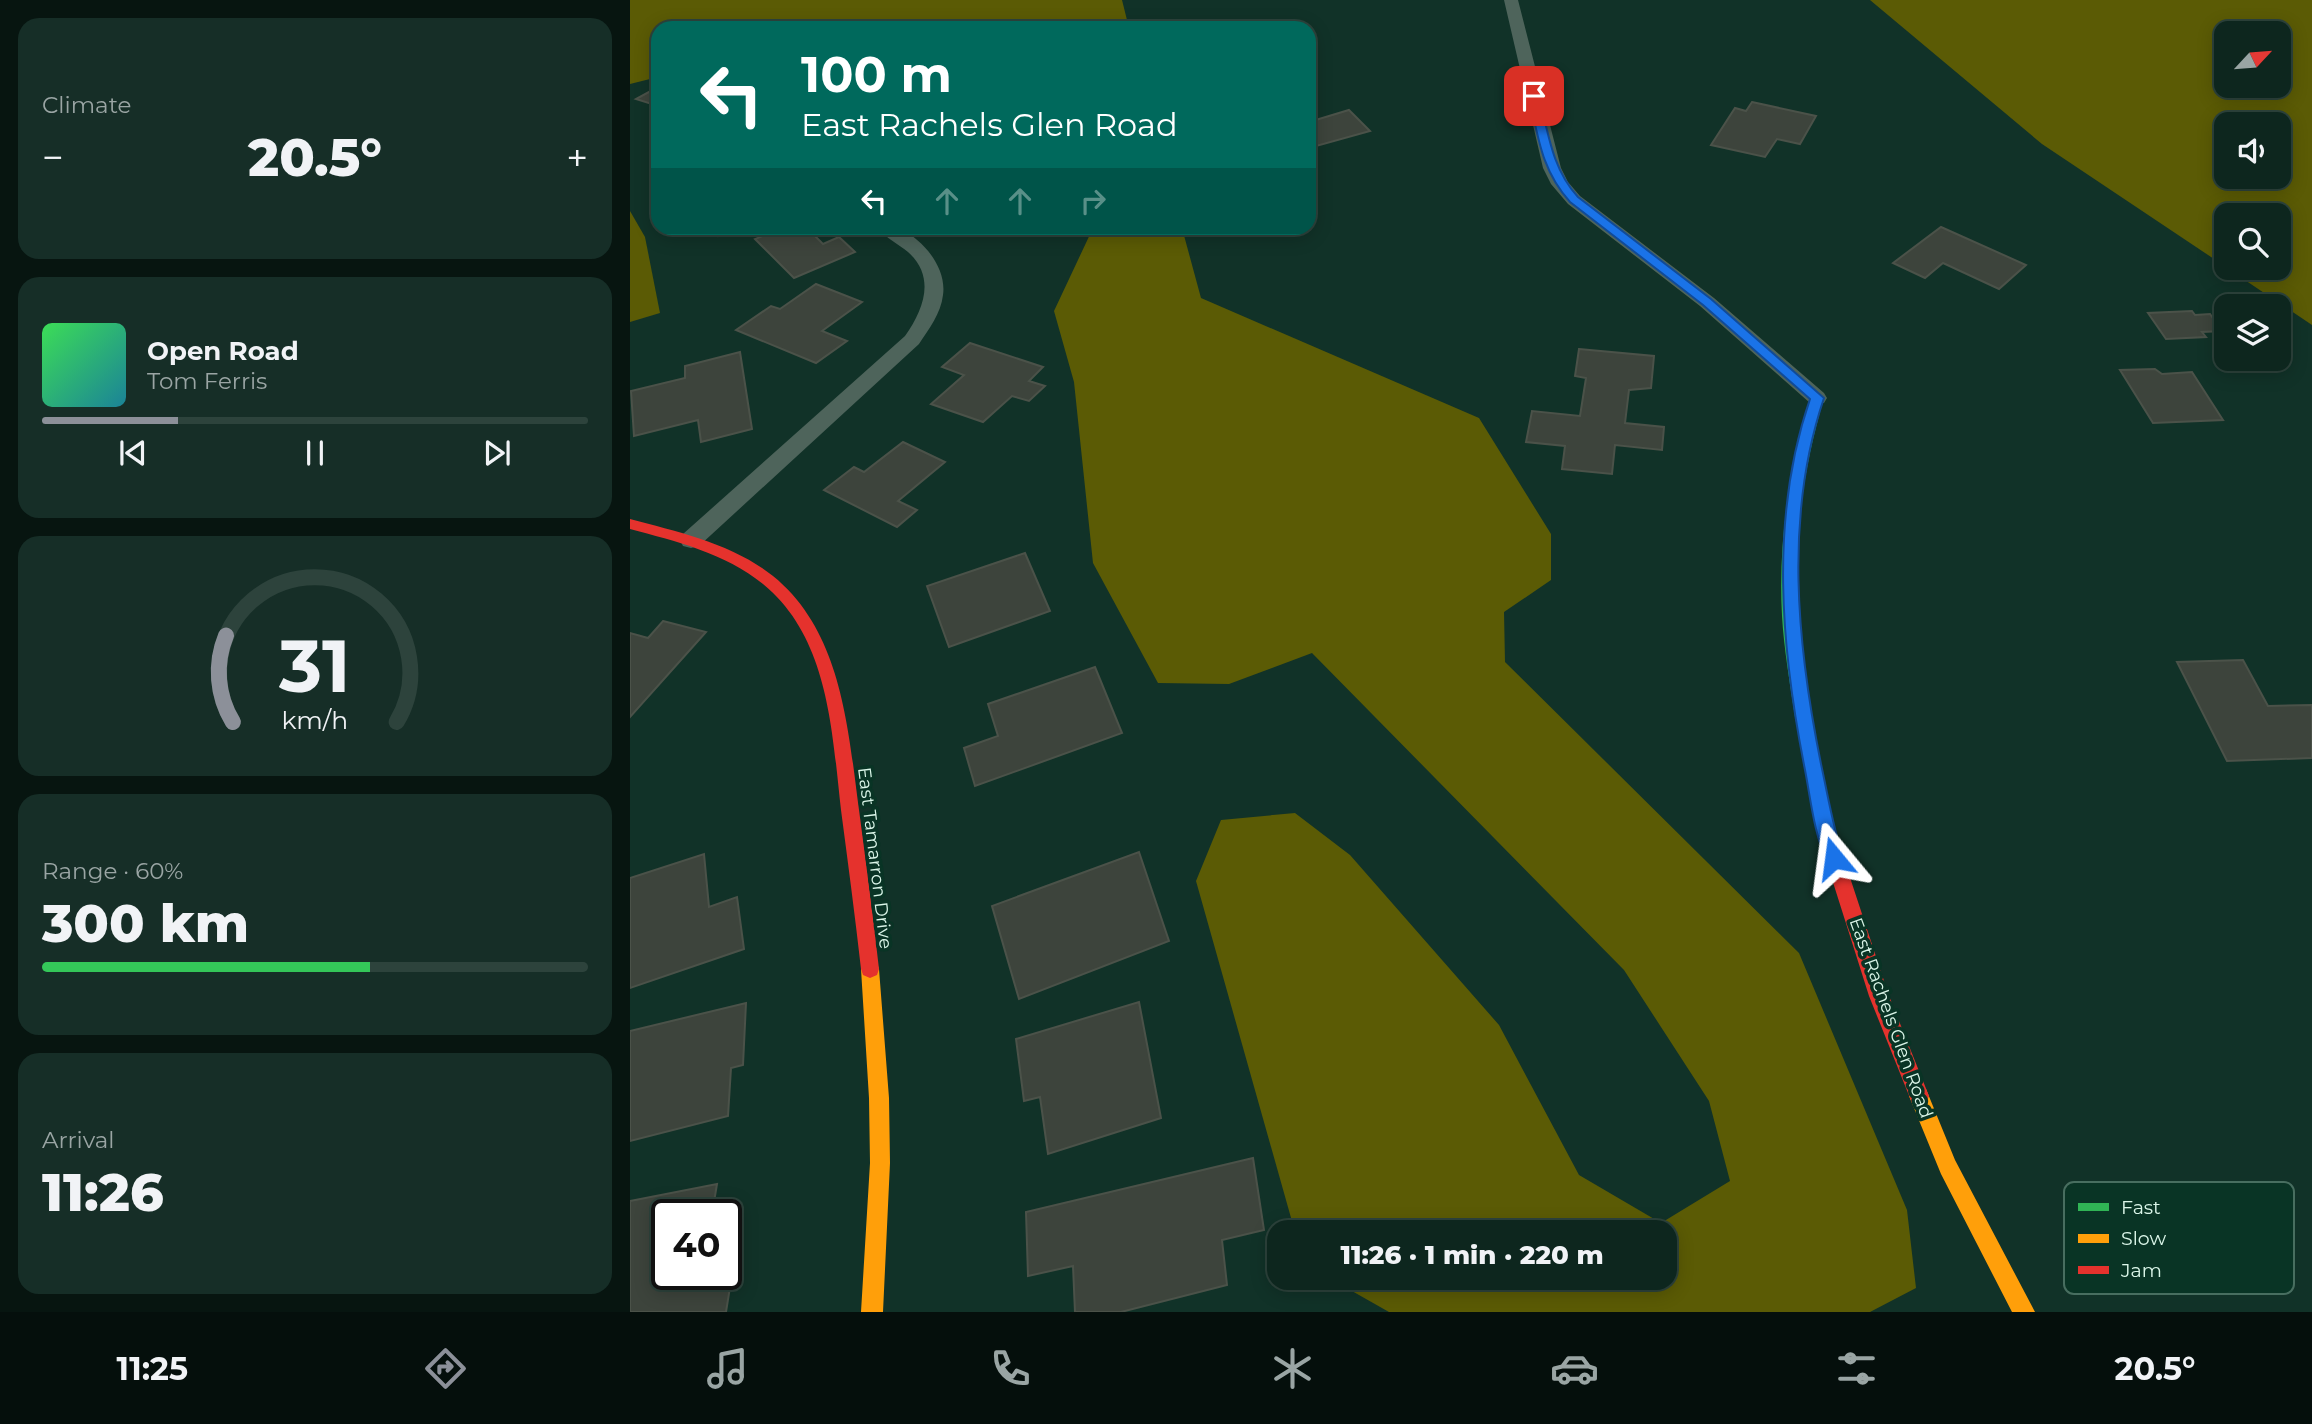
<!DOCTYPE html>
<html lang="en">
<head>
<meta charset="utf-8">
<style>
	:root { --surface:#0d261e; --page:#162e27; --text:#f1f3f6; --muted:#9aa5a4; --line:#2d433c; --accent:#8c9099 }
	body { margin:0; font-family:Montserrat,sans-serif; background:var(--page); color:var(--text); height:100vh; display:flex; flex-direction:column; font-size:26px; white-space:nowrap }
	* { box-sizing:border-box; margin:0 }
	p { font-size:23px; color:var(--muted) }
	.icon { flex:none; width:38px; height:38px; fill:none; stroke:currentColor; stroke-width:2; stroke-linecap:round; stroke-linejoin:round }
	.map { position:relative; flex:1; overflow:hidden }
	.drawer { display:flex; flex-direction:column; gap:18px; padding:18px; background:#071510; width:630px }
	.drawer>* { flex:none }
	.top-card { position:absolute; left:21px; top:21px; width:665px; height:214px; border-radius:21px; box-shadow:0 4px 18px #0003,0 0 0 2px var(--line); background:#00695c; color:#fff; overflow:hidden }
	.needle { width:46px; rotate:64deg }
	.tools { position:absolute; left:1584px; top:21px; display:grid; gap:14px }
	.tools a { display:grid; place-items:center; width:77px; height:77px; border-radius:14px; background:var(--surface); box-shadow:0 4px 18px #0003,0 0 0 2px var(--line); font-size:35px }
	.speed { position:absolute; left:21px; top:1199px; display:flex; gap:14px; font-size:35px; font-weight:700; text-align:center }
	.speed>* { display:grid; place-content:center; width:91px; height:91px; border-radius:50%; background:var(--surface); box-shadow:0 4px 18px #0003,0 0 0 2px var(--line); line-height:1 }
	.speed .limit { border:4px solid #111; border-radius:10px; background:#fff; color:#111 }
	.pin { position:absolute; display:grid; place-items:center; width:60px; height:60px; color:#fff; margin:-30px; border-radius:14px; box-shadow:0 4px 10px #0006 }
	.me { position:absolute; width:77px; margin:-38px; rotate:344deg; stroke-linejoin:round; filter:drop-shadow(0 0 5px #0008) }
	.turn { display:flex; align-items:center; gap:24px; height:147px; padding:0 35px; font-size:32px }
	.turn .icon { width:91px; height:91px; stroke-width:2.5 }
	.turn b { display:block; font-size:49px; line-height:60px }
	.lanes { display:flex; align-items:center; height:66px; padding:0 35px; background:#0003; justify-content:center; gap:35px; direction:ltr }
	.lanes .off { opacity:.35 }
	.big { font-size:52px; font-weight:800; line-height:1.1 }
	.drawer .card { flex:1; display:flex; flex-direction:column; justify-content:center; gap:10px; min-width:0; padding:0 24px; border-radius:21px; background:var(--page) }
	.drawer .dial { align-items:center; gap:0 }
	.dial svg { height:182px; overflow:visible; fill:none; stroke:var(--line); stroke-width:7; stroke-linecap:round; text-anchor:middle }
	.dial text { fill:var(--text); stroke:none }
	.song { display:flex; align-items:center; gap:21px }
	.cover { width:84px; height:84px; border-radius:10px; background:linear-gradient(135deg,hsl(130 70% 55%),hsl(190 70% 35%)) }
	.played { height:7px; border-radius:4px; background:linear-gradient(90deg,var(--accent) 25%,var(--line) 25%) }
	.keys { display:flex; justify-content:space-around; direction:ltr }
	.heat { display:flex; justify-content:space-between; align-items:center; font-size:38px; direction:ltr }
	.charge { height:10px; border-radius:5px; background:linear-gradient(90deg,#34c759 60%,var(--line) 0) }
	.trip { position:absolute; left:637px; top:1220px; width:410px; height:70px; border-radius:21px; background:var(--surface); box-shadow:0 4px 18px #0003,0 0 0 2px var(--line); font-weight:800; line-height:70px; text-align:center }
	.tab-bar { display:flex; height:112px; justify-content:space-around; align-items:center; background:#050f0c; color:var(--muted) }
	.tab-bar .icon { width:49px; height:49px }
	.tab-bar .active { color:var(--accent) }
	.tab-bar b { font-size:32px; color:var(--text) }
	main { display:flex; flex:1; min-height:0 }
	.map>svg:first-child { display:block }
	.forest { fill:#5b5b05; fill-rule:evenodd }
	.building { fill:#3d443c; stroke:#4b5249; stroke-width:2 }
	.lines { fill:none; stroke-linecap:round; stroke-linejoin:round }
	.lane { fill:#4e645b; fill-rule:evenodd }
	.fast { fill:#30b455; fill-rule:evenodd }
	.slow { fill:#ff9f0a; fill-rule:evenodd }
	.jam { fill:#e5322d; fill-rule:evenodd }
	.route { fill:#1a73e8; stroke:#114b97; stroke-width:2 }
	.labels { text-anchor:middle; stroke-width:7; stroke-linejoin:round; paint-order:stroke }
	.street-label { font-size:18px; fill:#dbf6e9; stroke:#093425 }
	.key { fill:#093425; stroke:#486e60; stroke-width:2 }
	.key-label { font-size:19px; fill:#dbf6e9 }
</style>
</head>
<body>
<main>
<section class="drawer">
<div class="card"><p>Climate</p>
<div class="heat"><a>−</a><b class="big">20.5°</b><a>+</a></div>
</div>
<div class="card">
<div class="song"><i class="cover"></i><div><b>Open Road</b><p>Tom Ferris</p></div></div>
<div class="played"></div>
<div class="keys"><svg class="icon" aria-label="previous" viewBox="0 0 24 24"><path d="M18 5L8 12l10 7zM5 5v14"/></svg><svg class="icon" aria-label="pause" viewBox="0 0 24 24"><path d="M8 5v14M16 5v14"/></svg><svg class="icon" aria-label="next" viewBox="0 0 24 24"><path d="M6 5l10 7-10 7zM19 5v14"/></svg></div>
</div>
<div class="card dial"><svg viewBox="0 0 100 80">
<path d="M14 69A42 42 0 1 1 86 69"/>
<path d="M14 69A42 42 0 0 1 11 31" stroke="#8c9099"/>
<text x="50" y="56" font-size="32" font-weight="700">31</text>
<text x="50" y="72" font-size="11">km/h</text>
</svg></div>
<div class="card"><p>Range · 60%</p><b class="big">300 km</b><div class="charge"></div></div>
<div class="card"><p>Arrival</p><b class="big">11:26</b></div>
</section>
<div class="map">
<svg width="1682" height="1312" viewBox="0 0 1682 1312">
	<rect width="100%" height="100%" fill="#113228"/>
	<g class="forest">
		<polygon points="0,0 492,0 499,28 28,28 28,77 0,84"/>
		<path d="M1240,0H1682V325L1597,268H1648V215H1596V267L1412,144ZM1596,33H1648V86H1596ZM1596,124H1648V177H1596Z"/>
		<polygon points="0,211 15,237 30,313 0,322"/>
		<polygon points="463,228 552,228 571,298 849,418 921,534 921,580 874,612 875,662 1169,953 1277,1210 1286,1288 1240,1312 759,1312 699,1278 1034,1278 1034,1232 665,1232 566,881 591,820 665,813 720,855 869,1025 949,1175 1031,1223 1100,1181 1079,1101 994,970 682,653 599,684 528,683 463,563 444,382 424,311"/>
	</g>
	<g class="building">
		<polygon points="28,87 28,106 6,99"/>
		<polygon points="1122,102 1186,116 1170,144 1147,139 1135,157 1081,145 1105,108 1116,111"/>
		<polygon points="719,110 740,131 679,148 679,122"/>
		<polygon points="28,142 28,166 24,167 22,143"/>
		<polygon points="1311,227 1396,265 1369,289 1313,263 1295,278 1263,263"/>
		<polygon points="77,228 108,228 88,236"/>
		<polygon points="153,228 177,228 193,244 209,237 225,252 164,278 125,239"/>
		<polygon points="186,284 232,302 192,331 217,341 186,363 106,330 141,306 150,309"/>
		<polygon points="1562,311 1565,315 1580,314 1592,331 1572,332 1576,337 1536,339 1518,313"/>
		<polygon points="340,343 413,367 399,381 415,386 399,401 382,396 353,422 301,404 334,375 312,367"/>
		<polygon points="949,349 1024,356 1021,388 999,390 995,423 1034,427 1032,450 985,445 982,474 932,469 935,446 896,442 902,411 950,416 956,378 945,376"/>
		<polygon points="110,352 122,429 71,442 68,420 4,436 1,391 55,378 55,366"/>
		<polygon points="1525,369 1532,374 1562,372 1593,420 1523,423 1490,370"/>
		<polygon points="273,442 315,462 268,501 287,510 267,527 194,490 224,467 234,472"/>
		<polygon points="395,553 420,611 319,647 297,586"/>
		<polygon points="33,621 76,632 0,717 0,633 18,638"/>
		<polygon points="1613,660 1638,706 1682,705 1682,758 1597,761 1547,662"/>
		<polygon points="465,667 492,733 345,786 334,748 368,736 358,704"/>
		<polygon points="509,852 539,941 389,999 362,906"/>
		<polygon points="74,854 79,907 107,897 114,949 0,988 0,878"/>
		<polygon points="509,1002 531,1118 418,1154 410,1097 394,1101 386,1039"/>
		<polygon points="116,1003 113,1065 101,1068 98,1116 0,1141 0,1031"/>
		<polygon points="623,1158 634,1230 592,1240 597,1285 491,1312 445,1312 443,1266 398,1276 396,1212"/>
		<polygon points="87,1184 82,1214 37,1214 37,1274 96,1274 96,1252 106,1250 96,1312 0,1312 0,1201"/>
	</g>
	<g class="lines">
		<g class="lane">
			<polygon points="874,0 888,0 931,168 938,182 950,196 1084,298 1194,393 1197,398 1194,403 1180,403 1070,306 938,204 921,184 913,168"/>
			<path d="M248,228C254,227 264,226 270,229C293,239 317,268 313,295C311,313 299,329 289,344L69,546L61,548L53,546L50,540L53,534L275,336C294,309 306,277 278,252C268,244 256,238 248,228Z"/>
		</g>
		<path class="fast" d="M1187,394L1194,398C1173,468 1163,543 1167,616C1169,650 1176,683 1181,717L1179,722H1167L1165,717C1160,683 1154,650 1152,616C1148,543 1159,468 1180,398Z"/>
		<g class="slow">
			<polygon points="240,960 247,963 249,969 259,1098 260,1163 253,1312 231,1312 240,1163 239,1098 231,969 233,963"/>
			<polygon points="1289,1086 1296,1089 1325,1160 1405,1312 1382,1312 1311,1174 1279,1096 1282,1089"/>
		</g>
		<g class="jam">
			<path d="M0,519C49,532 103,544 143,576C212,632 218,728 229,810C236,863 243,916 249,969L247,975L240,978L233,975L231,969C225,916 218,863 211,810C202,731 199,638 133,584C95,553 45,541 0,529Z"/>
			<polygon points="1173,711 1179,712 1181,717 1206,835 1259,996 1299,1096 1296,1103 1289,1106 1282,1103 1239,996 1188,835 1165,717 1167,712"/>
		</g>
	</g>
	<path class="route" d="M904,92L909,96C918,132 922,169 948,197L1081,299L1194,398C1154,516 1167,645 1191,764C1198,796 1203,827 1213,858L1211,863L1204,866L1198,863C1184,835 1181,801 1175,770C1151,649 1139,518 1180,399L1073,305L940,202C911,170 908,136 899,96Z"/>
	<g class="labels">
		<g class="street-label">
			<text transform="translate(245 858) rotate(83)" y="6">East Tamarron Drive</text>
			<text transform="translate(1261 1018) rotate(70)" y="6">East Rachels Glen Road</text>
		</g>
	</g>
	<rect x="1434" y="1182" width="230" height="112" rx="10" class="key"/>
	<rect x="1448" y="1203" width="31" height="8" fill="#30b455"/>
	<rect x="1448" y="1234" width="31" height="9" fill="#ff9f0a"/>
	<rect x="1448" y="1266" width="31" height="8" fill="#e5322d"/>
	<g class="key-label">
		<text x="1491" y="1214">Fast</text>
		<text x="1491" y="1245">Slow</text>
		<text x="1491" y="1277">Jam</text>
	</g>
</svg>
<div class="tools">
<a><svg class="needle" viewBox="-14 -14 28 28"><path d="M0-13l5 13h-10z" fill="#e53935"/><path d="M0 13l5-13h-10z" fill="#9aa5a4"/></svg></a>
<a><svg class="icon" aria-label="sound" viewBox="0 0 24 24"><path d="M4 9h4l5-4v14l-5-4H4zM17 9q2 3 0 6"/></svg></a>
<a><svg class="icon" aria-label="search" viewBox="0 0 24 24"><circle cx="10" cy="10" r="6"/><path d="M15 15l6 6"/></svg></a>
<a><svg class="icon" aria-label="layers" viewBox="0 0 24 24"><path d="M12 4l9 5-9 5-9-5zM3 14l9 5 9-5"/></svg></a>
</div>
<div class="speed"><div class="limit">40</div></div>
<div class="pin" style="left:904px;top:96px;background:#d93025"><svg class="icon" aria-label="arrive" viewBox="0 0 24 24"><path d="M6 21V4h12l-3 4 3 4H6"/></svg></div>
<svg class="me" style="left:1204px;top:858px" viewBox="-20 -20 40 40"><path d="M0-17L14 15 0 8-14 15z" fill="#1a73e8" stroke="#fff" stroke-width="4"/></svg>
<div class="trip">11:26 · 1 min · 220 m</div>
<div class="top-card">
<div class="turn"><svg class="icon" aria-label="left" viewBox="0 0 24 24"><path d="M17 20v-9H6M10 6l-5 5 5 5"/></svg><div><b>100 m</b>East Rachels Glen Road</div></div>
<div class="lanes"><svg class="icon" aria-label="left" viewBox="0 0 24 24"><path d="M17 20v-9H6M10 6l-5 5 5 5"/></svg><svg class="icon off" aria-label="ahead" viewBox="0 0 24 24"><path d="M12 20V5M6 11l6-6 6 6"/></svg><svg class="icon off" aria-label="ahead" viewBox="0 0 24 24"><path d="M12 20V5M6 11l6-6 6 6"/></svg><svg class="icon off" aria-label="right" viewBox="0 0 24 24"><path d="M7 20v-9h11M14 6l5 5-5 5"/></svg></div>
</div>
</div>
</main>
<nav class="tab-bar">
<b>11:25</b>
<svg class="icon active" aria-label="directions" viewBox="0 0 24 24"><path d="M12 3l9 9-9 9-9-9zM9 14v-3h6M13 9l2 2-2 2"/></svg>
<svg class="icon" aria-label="music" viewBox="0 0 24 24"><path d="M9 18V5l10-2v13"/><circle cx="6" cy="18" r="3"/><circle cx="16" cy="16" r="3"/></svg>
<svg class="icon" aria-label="phone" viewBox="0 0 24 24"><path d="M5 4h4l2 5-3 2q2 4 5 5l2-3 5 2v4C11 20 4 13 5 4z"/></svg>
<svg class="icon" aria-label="climate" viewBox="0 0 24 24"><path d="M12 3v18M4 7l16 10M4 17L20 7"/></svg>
<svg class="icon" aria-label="car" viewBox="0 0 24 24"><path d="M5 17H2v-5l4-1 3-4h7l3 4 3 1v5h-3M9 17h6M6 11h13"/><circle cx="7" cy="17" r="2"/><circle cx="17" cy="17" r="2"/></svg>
<svg class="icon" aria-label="filters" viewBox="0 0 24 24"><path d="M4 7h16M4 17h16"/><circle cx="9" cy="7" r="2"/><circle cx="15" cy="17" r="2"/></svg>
<b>20.5°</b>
</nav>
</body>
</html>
